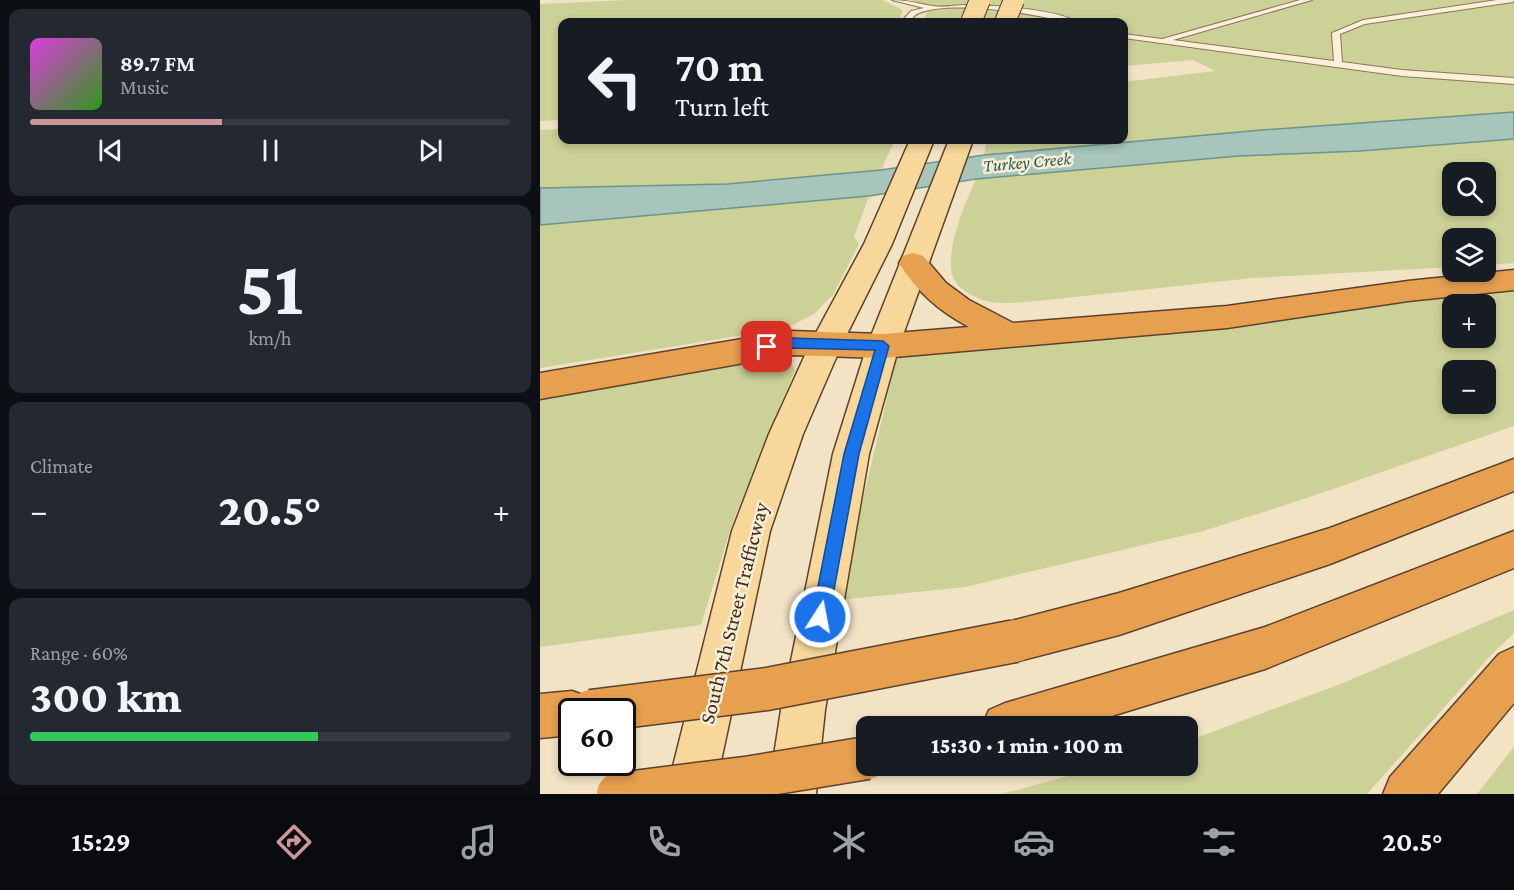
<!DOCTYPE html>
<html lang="en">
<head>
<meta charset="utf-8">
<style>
	:root { --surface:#171b24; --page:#242831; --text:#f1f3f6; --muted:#9ea1a6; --line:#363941; --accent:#cd969a }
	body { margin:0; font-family:"Crimson Pro",serif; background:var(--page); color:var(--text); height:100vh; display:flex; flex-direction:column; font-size:22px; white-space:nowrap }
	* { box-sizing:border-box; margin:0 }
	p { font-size:20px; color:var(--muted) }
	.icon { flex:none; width:33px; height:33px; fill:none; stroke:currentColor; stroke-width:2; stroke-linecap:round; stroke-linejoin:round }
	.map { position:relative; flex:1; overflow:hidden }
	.details { display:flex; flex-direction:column; gap:9px; padding:9px; background:#0d0f14; width:540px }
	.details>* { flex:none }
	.guide { position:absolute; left:18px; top:18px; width:570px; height:126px; border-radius:12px; box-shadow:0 3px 9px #0003; background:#171b24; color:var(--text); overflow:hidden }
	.fabs { position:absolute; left:902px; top:162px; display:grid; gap:12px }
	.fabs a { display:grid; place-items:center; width:54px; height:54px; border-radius:12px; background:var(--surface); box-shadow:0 3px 9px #0003; font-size:30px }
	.speed { position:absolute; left:18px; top:698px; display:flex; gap:12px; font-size:30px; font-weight:700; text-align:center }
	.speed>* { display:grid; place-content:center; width:78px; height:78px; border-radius:50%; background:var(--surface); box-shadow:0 3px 9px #0003; line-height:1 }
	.speed .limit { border:3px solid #111; border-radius:9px; background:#fff; color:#111 }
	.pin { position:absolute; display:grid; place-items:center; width:51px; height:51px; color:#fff; margin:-26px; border-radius:12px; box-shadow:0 3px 9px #0006 }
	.me { position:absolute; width:66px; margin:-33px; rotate:11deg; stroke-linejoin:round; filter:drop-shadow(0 0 4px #0008) }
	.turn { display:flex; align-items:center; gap:21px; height:126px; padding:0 18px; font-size:27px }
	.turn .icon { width:78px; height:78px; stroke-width:2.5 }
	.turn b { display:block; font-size:42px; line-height:51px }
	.big { font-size:45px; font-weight:800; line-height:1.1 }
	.details .card { flex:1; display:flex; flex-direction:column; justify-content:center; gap:9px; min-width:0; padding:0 21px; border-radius:12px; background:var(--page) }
	.details .dial { align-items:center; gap:0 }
	.dial b { font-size:78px; line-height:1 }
	.song { display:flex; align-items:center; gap:18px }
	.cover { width:72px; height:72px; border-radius:9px; background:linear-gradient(135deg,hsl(300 70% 55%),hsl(110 70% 35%)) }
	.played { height:6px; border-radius:3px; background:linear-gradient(90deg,var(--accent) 40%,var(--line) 40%) }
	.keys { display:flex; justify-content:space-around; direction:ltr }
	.heat { display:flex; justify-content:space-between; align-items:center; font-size:33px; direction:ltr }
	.charge { height:9px; border-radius:4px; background:linear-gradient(90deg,#34c759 60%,var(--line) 0) }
	.trip { position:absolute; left:316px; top:716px; width:342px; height:60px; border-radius:12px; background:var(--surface); box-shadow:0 3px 9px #0003; font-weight:800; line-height:60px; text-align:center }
	.tabs { display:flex; height:96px; justify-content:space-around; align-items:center; background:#090b0e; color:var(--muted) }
	.tabs .icon { width:42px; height:42px }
	.tabs .on { color:var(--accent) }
	.tabs b { font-size:27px; color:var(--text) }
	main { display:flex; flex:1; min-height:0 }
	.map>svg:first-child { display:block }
	.green { fill:#ccd197; fill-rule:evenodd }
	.water { fill:#a7c5bb; stroke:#6c9489; stroke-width:1.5 }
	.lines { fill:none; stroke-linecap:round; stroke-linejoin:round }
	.lane-casing { stroke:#8e7359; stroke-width:2 }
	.primary-casing { stroke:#5c412d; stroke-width:3 }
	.highway-casing { stroke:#5c412d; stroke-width:3 }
	.lane { fill:#fbf0d9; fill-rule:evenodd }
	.primary { fill:#f7d79a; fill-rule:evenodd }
	.highway { fill:#e79f50; fill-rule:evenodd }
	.primary-bridge-casing { stroke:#5c412d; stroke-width:22; stroke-linecap:butt }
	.highway-bridge-casing { stroke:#5c412d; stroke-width:45; stroke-linecap:butt }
	.primary-bridge { stroke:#f7d79a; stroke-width:20 }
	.highway-bridge { stroke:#e79f50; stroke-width:42 }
	.route { fill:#1a73e8; stroke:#114b97; stroke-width:1.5 }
	.labels { text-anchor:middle; stroke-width:5; stroke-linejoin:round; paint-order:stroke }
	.far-water-label { font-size:18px; font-style:italic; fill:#2c5e59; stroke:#f8edd5 }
	.street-label { font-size:21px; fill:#3d2c1e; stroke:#f8edd5 }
</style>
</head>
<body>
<main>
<section class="details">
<div class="card">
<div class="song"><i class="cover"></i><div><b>89.7 FM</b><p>Music</p></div></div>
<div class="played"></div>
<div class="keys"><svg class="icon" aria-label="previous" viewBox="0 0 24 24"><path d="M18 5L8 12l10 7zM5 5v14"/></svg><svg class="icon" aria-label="pause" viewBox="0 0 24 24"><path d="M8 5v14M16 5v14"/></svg><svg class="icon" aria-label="next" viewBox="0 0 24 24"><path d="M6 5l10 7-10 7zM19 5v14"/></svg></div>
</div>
<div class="card dial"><b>51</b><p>km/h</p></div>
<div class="card"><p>Climate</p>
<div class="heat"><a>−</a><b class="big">20.5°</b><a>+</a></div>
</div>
<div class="card"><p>Range · 60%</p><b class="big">300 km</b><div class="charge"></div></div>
</section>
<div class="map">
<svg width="974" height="794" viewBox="0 0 974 794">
	<rect width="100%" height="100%" fill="#f2e3c5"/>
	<g class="green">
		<polygon points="88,0 342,0 363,10 360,17 353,22 22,22 22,120 0,121 0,4"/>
		<polygon points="372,0 974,0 974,112 722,130 444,155 447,140 584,140 584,82 675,71 653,60 584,66 584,22 382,22 387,13"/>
		<polygon points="22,129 22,140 355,140 341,170 187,184 0,188 0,130"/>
		<path d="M974,139V263L945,265V238H912V267L713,278L497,301C481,302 462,305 446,301C436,298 421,291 415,281C401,258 426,201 436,179L699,156L820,151ZM912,172H945V206H912Z"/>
		<polygon points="329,196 314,237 319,244 293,295 274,314 247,328 0,368 0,225"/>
		<path d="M974,289V426L764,499L663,531L425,587L299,600L356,360L361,356ZM912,304H945V338H912ZM912,370H945V404H912Z"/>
		<polygon points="235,357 251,363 255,370 193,521 161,625 0,647 0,396"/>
		<polygon points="974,610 974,633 950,656 827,794 462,794 568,765 648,765 648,741 803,683"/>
		<polygon points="974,747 974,794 937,794"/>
	</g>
	<polygon class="water" points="974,112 974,139 820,151 699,156 436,179 329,196 0,225 0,188 187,184 341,170 444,155 722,130"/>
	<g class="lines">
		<g class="lane-casing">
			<g id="lane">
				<path d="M352,0C367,0 380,4 393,6C403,8 416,5 426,5C452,5 516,9 537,22H526C490,13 413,0 379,13C374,15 372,19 369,22H361L371,11L384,8Z"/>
				<polygon points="760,0 772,0 633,40 794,61 792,33 823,20 957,0 974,0 973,2 825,24 800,34 802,62 862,70 974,78 974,84 862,76 584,38 584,34 622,39"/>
			</g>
		</g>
		<g class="primary-casing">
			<g id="primary">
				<polygon points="370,140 394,140 352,244 302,344 263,434 230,531 174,794 126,794 192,531 229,434 270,344 324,244"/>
				<polygon points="409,140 433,140 359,346 329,454 285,710 276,794 228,794 241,710 293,454 327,346"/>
			</g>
		</g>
		<g class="highway-casing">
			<g id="highway">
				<path d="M373,253L383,256L406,283L429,300L473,323L687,306L868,281L974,270V290L868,301L687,328L343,358L250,355L0,399V373L250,331L343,334L429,327C400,312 376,291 359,263L363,256Z"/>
				<polygon points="974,459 974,491 790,564 579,635 475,662 460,656 454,641 460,626 475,620 579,593 790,528"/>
				<polygon points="974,531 974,568 725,669 539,726 442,726 449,710 465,703 725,627"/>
				<polygon points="974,647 974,703 898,794 843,794 850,777 959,654"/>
				<polygon points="32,691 48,697 54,711 32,711 32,735 0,738 0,694"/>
			</g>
		</g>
		<use href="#lane" class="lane"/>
		<use href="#primary" class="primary"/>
		<use href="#highway" class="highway"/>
		<g class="primary-bridge-casing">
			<g id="primary-bridge">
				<polyline points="431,22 440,0"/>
				<polyline points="465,22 474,0"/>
			</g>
		</g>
		<g class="highway-bridge-casing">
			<g id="highway-bridge">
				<polyline points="51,711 227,689 475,641"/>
				<polyline points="78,794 212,777 327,758"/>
			</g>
		</g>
		<use href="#primary-bridge" class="primary-bridge"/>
		<use href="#highway-bridge" class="highway-bridge"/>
	</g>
	<polygon class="route" points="250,338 343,341 349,346 319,454 289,617 287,623 280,626 274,623 272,617 304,454 335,350 250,348 227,352 221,347 227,342"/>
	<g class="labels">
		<g class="far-water-label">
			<text transform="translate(487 162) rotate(-5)" y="6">Turkey Creek</text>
		</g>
		<g class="street-label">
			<text transform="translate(194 613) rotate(-76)" y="7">South 7th Street Trafficway</text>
		</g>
	</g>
</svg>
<div class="fabs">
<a><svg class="icon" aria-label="search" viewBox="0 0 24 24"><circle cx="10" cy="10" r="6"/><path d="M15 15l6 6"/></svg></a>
<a><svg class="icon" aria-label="layers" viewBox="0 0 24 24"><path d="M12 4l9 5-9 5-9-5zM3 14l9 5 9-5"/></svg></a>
<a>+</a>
<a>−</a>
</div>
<div class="speed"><div class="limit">60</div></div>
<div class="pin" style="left:227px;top:347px;background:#d93025"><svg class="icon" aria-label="arrive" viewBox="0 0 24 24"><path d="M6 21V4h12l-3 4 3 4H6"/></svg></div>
<svg class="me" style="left:280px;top:617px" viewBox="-20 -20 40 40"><circle r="17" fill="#1a73e8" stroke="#fff" stroke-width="3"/><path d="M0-11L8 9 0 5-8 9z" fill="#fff"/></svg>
<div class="trip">15:30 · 1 min · 100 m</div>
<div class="guide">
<div class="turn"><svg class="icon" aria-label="left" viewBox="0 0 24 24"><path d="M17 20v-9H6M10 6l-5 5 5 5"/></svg><div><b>70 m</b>Turn left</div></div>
</div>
</div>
</main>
<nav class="tabs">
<b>15:29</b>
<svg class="icon on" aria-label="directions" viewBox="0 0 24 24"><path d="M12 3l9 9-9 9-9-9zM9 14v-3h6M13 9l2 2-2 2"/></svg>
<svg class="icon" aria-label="music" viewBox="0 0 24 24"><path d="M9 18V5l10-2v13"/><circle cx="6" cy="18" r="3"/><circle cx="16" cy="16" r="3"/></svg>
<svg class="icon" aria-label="phone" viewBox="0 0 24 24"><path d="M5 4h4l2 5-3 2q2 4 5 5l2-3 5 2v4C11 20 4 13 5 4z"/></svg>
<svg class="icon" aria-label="climate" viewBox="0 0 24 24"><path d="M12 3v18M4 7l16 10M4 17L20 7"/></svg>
<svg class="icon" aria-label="car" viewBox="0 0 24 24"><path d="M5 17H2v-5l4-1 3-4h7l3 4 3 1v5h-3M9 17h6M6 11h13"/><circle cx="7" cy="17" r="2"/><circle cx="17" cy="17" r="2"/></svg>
<svg class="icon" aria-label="filters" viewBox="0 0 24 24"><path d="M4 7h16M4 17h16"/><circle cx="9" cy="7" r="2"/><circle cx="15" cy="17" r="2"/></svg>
<b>20.5°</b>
</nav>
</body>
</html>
